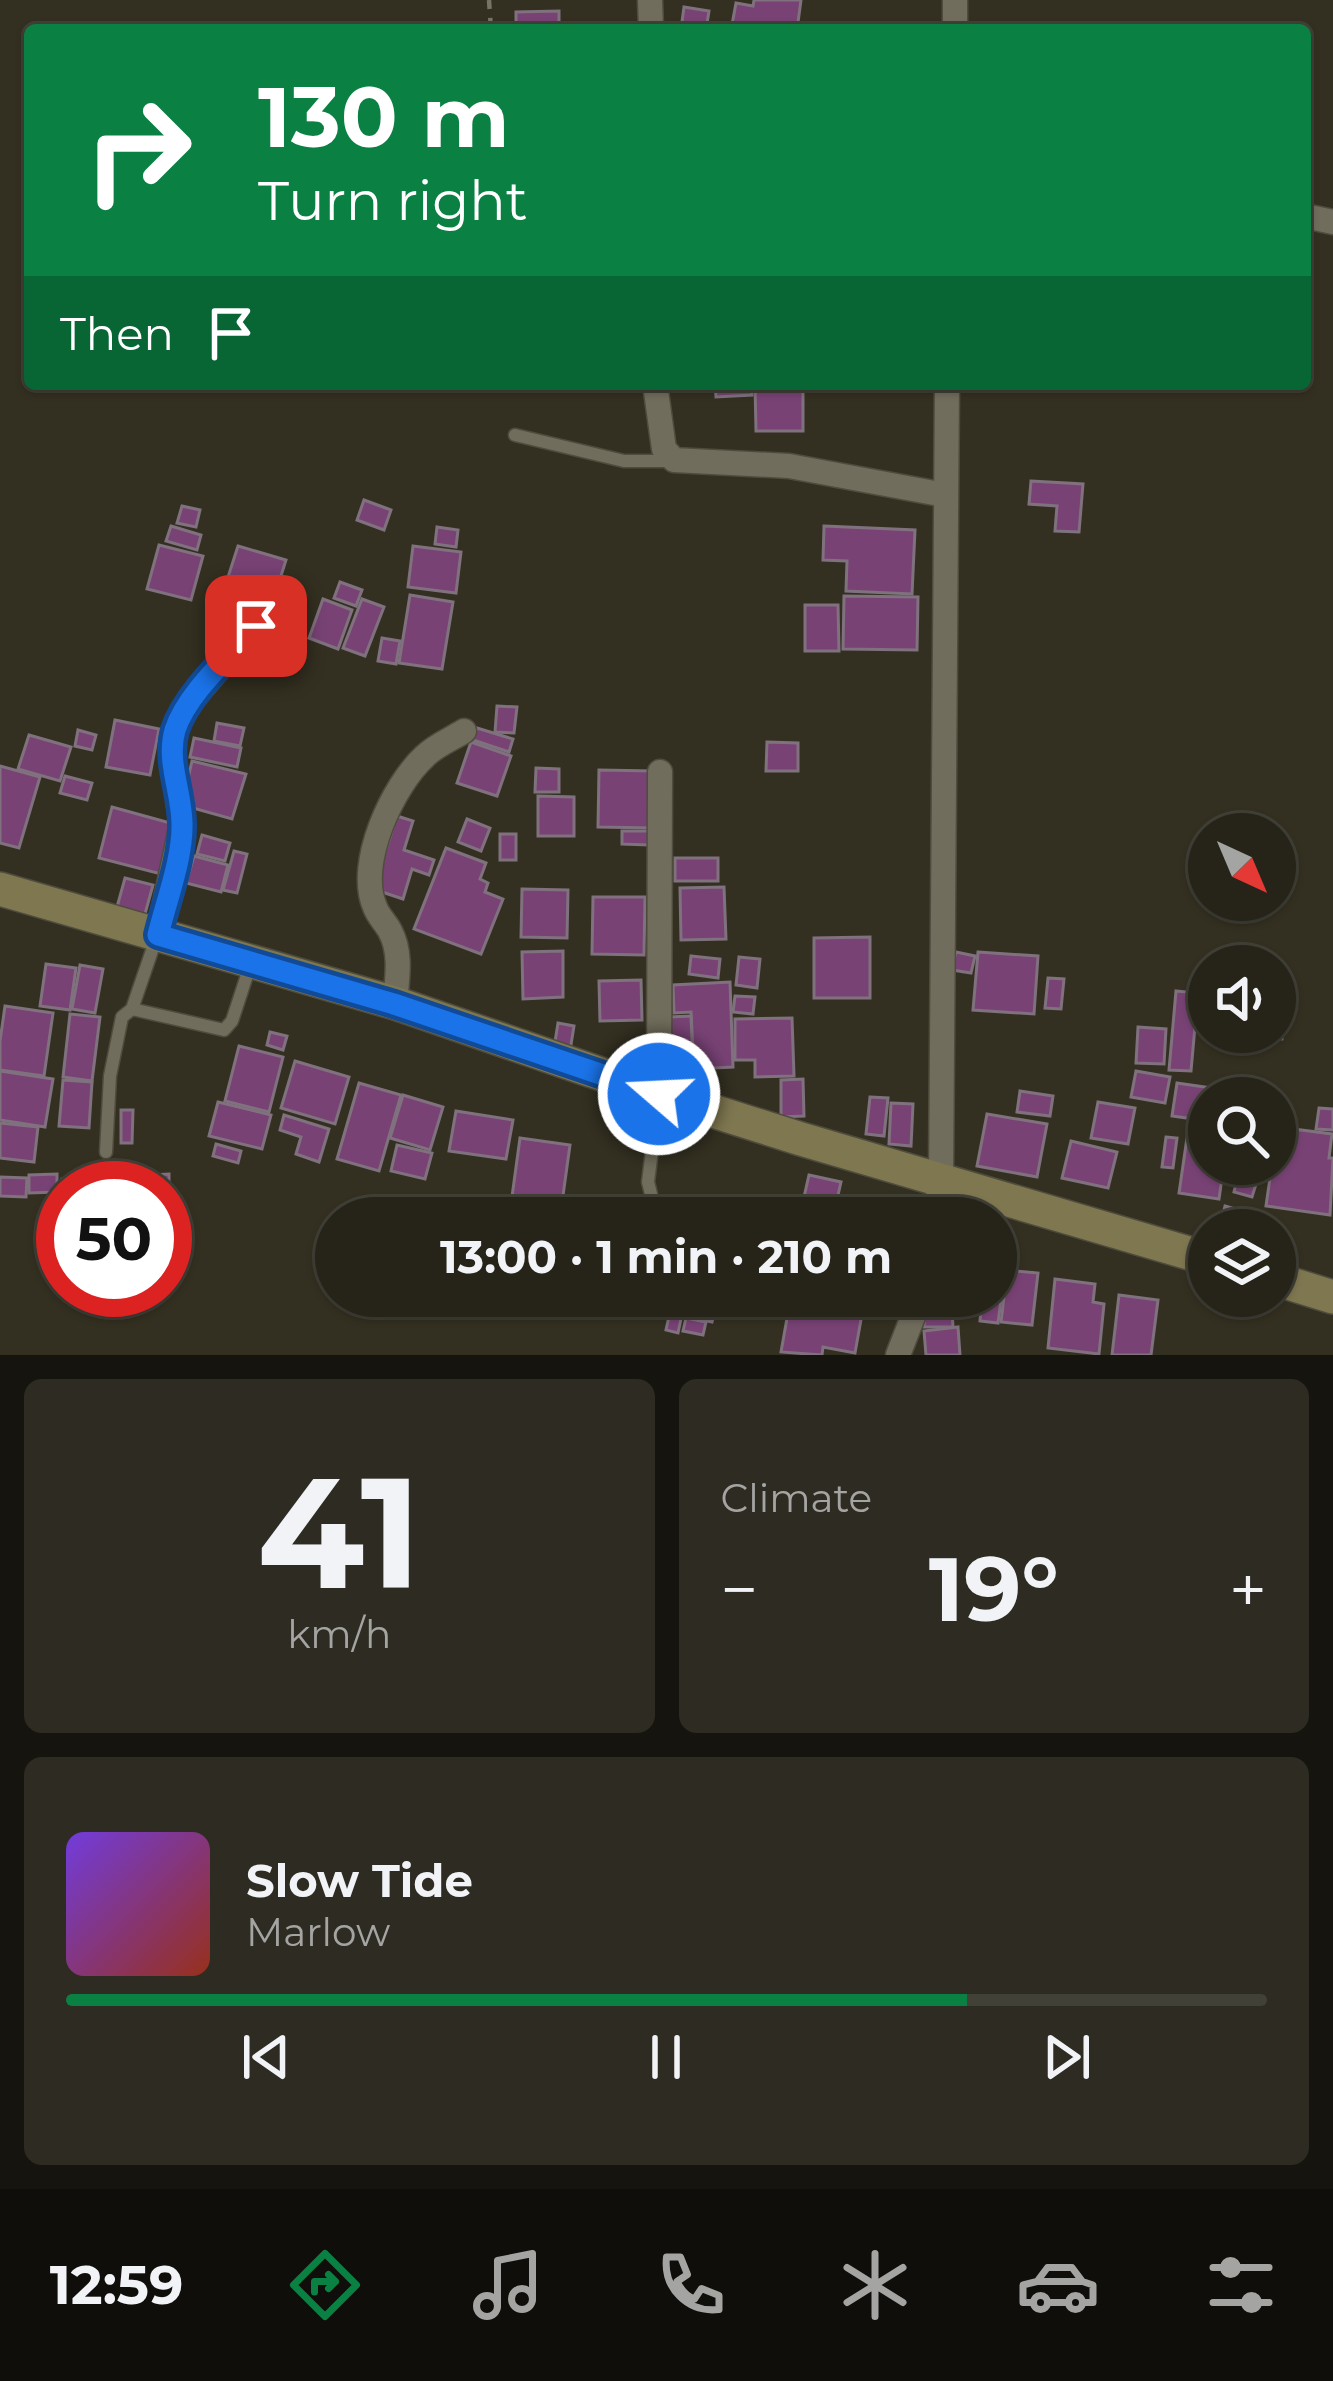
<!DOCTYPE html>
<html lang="en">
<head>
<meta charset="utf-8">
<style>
	:root { --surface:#262419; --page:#2e2c22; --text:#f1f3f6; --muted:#a4a4a2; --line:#424138; --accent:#0b8043 }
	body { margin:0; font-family:Montserrat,sans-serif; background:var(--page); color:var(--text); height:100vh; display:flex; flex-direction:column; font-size:45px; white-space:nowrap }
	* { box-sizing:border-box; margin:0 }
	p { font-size:39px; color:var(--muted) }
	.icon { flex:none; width:66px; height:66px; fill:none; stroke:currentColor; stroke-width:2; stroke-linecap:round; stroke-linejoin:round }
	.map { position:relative; height:1355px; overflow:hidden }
	.drawer { display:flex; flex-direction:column; gap:24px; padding:24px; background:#15140e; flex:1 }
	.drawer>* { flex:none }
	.banner { position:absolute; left:24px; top:24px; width:1287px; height:366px; border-radius:12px; box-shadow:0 3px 9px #0004,0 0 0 3px var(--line); background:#0b8043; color:#fff; overflow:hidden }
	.needle { width:78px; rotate:136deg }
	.fabs { position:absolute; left:1188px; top:813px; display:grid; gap:24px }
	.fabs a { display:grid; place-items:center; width:108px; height:108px; border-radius:50%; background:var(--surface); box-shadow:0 3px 9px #0004,0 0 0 3px var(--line); font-size:60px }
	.speed { position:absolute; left:36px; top:1161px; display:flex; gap:24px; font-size:60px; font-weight:700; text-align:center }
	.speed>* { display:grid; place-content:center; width:156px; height:156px; border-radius:50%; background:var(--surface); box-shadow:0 3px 9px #0004,0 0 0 3px var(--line); line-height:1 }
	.speed .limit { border:18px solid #d22; background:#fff; color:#111 }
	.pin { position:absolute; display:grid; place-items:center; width:102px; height:102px; color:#fff; margin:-51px; border-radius:24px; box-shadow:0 6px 18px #0006 }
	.me { position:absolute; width:132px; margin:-66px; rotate:289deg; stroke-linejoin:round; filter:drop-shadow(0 0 9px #0008) }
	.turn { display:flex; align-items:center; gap:42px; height:252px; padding:0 36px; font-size:54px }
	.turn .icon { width:156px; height:156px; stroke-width:2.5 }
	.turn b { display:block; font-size:84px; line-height:102px }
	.then { display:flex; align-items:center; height:114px; padding:0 36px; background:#0003; gap:24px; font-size:45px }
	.big { font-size:90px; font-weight:700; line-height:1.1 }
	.drawer .widget { flex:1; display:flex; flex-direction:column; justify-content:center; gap:18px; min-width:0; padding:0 42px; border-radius:18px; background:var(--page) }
	.drawer .dial { align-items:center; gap:0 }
	.dial b { font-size:156px; line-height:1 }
	.song { display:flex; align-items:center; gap:36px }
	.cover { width:144px; height:144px; border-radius:18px; background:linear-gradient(135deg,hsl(260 70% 55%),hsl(10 70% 35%)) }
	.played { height:12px; border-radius:6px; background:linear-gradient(90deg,var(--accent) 75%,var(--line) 75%) }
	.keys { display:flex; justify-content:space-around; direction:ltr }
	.heat { display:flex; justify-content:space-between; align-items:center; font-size:66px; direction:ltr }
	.drawer .tiles { flex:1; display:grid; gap:24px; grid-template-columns:1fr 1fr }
	.widget:last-child { grid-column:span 2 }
	.trip { position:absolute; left:315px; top:1197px; width:702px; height:120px; border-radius:60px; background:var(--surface); box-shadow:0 3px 9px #0004,0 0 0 3px var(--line); font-weight:700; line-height:120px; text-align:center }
	.dock { display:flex; height:192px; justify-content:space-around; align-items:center; background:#0f0e0a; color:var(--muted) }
	.dock .icon { width:84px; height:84px }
	.dock .selected { color:var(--accent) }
	.dock b { font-size:54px; color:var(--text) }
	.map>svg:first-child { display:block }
	.building { fill:#784275; stroke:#80717e; stroke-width:3 }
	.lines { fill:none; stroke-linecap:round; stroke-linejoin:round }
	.service-casing { stroke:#4f4c3e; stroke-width:15 }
	.minor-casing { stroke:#4f4c3e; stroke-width:27 }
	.secondary-casing { stroke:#4f4c3e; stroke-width:36 }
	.path { stroke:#767467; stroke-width:4.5; stroke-dasharray:9 9; stroke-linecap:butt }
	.service { stroke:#716d5c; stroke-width:12 }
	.minor { stroke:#716d5c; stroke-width:24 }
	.secondary { stroke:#7e7750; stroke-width:33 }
	.route-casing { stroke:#114b97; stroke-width:30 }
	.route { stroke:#1a73e8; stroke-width:21 }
</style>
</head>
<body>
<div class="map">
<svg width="1333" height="1355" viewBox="0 0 1333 1355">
	<rect width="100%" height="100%" fill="#333021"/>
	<g class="building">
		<polygon points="754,0 801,0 797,30 731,30 736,3 753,6"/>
		<polygon points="684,7 709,11 706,30 681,29"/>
		<polygon points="559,11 559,30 516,30 516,12"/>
		<polygon points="1023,24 1076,28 1075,30 1022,30"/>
		<polygon points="715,384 751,384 752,395 716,397"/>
		<polygon points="755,384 803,384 803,431 756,431"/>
		<polygon points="1031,481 1083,484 1079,532 1055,531 1057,506 1029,504"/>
		<polygon points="364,500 391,510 384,530 357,520"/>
		<polygon points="182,506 200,510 196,527 177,523"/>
		<polygon points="171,526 201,535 197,550 166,541"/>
		<polygon points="824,526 915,530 912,594 846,591 847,561 823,560"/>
		<polygon points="437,527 458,530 456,547 435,544"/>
		<polygon points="159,545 203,556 191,600 147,589"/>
		<polygon points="238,546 286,560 266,623 218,608"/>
		<polygon points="413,546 461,552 456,593 408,587"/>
		<polygon points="340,582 362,590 356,606 334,598"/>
		<polygon points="410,595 453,602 442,669 399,663"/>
		<polygon points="844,596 918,597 917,650 843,649"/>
		<polygon points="323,599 352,610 338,649 309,638"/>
		<polygon points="362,599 384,607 365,656 343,648"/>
		<polygon points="805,605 838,605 839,651 805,651"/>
		<polygon points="382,638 400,641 396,664 378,661"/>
		<polygon points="497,706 517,707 514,733 495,732"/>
		<polygon points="115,720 159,729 150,775 106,767"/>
		<polygon points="217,723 244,728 240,746 214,741"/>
		<polygon points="477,728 513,739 509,752 473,740"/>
		<polygon points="78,730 96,735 92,750 75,746"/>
		<polygon points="29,735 71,747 60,781 18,769"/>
		<polygon points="194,738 241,748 237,767 190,757"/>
		<polygon points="471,742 511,756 497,796 457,783"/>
		<polygon points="767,742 798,743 798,771 766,771"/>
		<polygon points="192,761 246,774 232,819 182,805"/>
		<polygon points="0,766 40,777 19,848 0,843"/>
		<polygon points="536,768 559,769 559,792 535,792"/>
		<polygon points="599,770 653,771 653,828 598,827"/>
		<polygon points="65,776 92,783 87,800 60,793"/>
		<polygon points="538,796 574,797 574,836 538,836"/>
		<polygon points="112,807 174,824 161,874 99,858"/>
		<polygon points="397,816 413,821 404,850 434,860 429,875 412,869 403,899 373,889"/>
		<polygon points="467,819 490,828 481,851 458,842"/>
		<polygon points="622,831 649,831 648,845 622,844"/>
		<rect x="500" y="834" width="16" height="26"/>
		<polygon points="202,835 230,843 225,861 197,854"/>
		<polygon points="446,848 486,863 480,879 488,883 485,892 503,899 481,954 414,929"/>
		<polygon points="234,851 247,854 237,893 223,890"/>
		<polygon points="194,856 228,865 221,892 186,883"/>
		<rect x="675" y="858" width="43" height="23"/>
		<polygon points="125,878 153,885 145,914 117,907"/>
		<polygon points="724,887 726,939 681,940 680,888"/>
		<polygon points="522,889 568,890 567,938 521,937"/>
		<polygon points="593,897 645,897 644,955 592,954"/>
		<polygon points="870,937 870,998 814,998 814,938"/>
		<polygon points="563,951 563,997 523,999 522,952"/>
		<polygon points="956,952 975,956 971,973 952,970"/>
		<polygon points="978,952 1038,956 1034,1014 973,1010"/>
		<polygon points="691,956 720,959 718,978 689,974"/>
		<polygon points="739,957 760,959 757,988 736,985"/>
		<polygon points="46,964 76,968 70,1010 40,1006"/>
		<polygon points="80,965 103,969 95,1013 72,1009"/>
		<polygon points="1048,978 1064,979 1061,1009 1045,1008"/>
		<polygon points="641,980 642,1020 600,1021 599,981"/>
		<polygon points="730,982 733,1067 694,1069 691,1012 674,1013 673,985"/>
		<polygon points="1176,991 1198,993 1191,1071 1169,1070"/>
		<polygon points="735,996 755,997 753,1014 733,1012"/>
		<polygon points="5,1006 53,1013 44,1076 0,1070 0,1041"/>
		<polygon points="1275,1008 1285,1009 1282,1039 1257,1037 1258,1032 1275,1032"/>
		<polygon points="70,1014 100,1017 92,1081 63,1077"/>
		<polygon points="691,1016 693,1066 671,1067 669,1017"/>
		<polygon points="792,1018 794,1076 755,1077 755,1060 735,1060 735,1019"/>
		<polygon points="558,1023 574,1026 570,1051 554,1048"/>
		<polygon points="1138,1027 1166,1029 1164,1064 1136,1063"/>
		<polygon points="270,1032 287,1036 283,1050 267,1045"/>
		<polygon points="239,1046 283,1057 269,1112 225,1101"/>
		<polygon points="295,1061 349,1077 335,1124 281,1108"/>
		<polygon points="0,1071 53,1079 45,1127 0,1120"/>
		<polygon points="1136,1071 1170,1077 1165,1103 1131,1097"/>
		<polygon points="803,1079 804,1116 781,1117 781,1080"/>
		<polygon points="63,1080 92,1082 89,1128 59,1126"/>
		<polygon points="359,1083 401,1095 379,1171 337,1159"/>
		<polygon points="1177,1083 1212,1088 1208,1121 1172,1116"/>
		<polygon points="1020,1091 1053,1096 1050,1116 1017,1112"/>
		<polygon points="403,1095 443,1107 430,1150 390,1138"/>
		<polygon points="870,1097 888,1098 884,1136 866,1134"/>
		<polygon points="218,1102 271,1115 262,1149 209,1136"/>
		<polygon points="1098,1102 1135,1108 1128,1144 1091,1138"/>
		<polygon points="891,1103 913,1104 911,1146 889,1144"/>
		<polygon points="1319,1108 1333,1109 1333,1130 1316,1129"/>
		<polygon points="121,1110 133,1110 132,1143 121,1143"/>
		<polygon points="456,1111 513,1120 506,1159 449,1151"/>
		<polygon points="987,1114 1047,1124 1037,1177 977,1166"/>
		<polygon points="284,1115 329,1129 319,1162 296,1154 301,1137 280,1130"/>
		<polygon points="0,1123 38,1127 34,1162 0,1158"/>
		<polygon points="1189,1124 1209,1127 1209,1164 1224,1164 1219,1199 1179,1193"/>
		<polygon points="1278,1127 1332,1134 1329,1158 1333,1158 1330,1215 1266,1206 1272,1164 1275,1164"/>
		<polygon points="1166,1137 1177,1138 1173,1168 1162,1167"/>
		<polygon points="520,1138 570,1145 561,1210 511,1204"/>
		<polygon points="1071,1141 1117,1152 1108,1188 1062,1178"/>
		<polygon points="216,1144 241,1151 238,1163 213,1156"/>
		<polygon points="397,1145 432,1153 425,1179 391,1171"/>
		<polygon points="57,1174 57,1192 29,1193 29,1175"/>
		<polygon points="169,1174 169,1186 63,1188 62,1191 62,1179"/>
		<polygon points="809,1175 841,1182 836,1204 804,1197"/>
		<polygon points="1238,1176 1257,1181 1252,1197 1234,1192"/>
		<polygon points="0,1177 27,1178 26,1197 0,1196"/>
		<polygon points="809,1201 839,1207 837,1218 805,1218"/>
		<polygon points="1225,1206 1260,1216 1257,1230 1219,1230"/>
		<polygon points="996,1269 1038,1273 1032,1325 1001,1322 1004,1297 995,1296"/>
		<polygon points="1055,1279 1095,1284 1093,1302 1104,1304 1099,1354 1048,1348"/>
		<polygon points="1119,1295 1158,1300 1151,1355 1112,1355"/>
		<polygon points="791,1296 832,1296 864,1303 855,1353 823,1347 822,1355 781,1352"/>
		<polygon points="874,1296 913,1296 910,1313 872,1307"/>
		<polygon points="982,1298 1001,1300 998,1323 980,1321"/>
		<polygon points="690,1300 716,1305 712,1322 686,1317"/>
		<polygon points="925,1310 952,1310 953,1327 924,1327"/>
		<polygon points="670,1312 682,1314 678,1333 666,1330"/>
		<polygon points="686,1318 706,1322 703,1335 683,1331"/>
		<polygon points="958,1327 960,1355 926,1355 924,1331"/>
	</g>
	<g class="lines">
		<g class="service-casing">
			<g id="service">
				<polyline points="515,435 624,461 673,461"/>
				<polyline points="132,1009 224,1030 232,1021 251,963"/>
				<polyline points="106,1152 110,1076 122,1017 132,1009 157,936"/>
				<polyline points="657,1218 648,1182 659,1095"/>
			</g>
		</g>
		<g class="minor-casing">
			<g id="minor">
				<polyline points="650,0 651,30"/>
				<polyline points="955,30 955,0"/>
				<polyline points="1305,216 1333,222"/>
				<polyline points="655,384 664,449 674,460 789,466 945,495"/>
				<polyline points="158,935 182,824 172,759 174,733 186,706 256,626"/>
				<path d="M395,1003C397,979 402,953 390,931C386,923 378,916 375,907C356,864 393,785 425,756C436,745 452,739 464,731"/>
				<polyline points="659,1094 660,772"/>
				<polyline points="934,1218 941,1179 947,384"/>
				<polyline points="898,1355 921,1296"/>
			</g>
		</g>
		<g class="secondary-casing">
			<g id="secondary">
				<polyline points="0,889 395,1003 659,1094 801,1139 1209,1259"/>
				<polyline points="1275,1279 1333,1297"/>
			</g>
		</g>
		<polyline class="path" points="489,0 491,30"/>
		<use href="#service" class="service"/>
		<use href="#minor" class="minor"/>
		<use href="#secondary" class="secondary"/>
	</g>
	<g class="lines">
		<g class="route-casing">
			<path id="route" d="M256,626C231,655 187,693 175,730C166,762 182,792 182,824C183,857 166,902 158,935L394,1004L659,1094"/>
		</g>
		<use href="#route" class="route"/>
	</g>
</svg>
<div class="fabs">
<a><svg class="needle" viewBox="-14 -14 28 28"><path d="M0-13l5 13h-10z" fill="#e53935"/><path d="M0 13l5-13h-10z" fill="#a4a4a2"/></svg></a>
<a><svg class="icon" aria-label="sound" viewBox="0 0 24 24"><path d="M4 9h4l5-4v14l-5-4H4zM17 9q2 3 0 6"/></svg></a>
<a><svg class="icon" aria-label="search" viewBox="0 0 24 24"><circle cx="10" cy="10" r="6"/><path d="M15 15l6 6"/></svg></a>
<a><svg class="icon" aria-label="layers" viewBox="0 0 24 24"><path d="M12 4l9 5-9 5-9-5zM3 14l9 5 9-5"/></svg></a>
</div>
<div class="speed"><div class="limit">50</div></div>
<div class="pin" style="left:256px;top:626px;background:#d93025"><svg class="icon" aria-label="arrive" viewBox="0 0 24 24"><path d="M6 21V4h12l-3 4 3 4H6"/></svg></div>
<svg class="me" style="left:659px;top:1094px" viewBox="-20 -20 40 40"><circle r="17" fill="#1a73e8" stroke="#fff" stroke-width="3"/><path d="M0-11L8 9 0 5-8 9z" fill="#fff"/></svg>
<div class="trip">13:00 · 1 min · 210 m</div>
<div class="banner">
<div class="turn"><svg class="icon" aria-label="right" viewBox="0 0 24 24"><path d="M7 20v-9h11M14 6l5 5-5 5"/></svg><div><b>130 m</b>Turn right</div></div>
<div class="then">Then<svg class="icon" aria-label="arrive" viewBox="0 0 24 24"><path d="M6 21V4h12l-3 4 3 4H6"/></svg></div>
</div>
</div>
<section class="drawer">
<div class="tiles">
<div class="widget dial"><b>41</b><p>km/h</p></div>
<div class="widget"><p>Climate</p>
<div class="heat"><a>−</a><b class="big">19°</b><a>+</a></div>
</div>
<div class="widget">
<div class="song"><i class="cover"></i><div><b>Slow Tide</b><p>Marlow</p></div></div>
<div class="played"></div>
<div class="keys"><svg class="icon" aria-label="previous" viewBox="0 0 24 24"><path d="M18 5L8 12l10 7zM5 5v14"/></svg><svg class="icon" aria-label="pause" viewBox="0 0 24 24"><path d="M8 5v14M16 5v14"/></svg><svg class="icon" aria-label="next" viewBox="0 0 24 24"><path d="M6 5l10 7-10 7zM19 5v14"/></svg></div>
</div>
</div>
</section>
<nav class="dock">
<b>12:59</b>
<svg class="icon selected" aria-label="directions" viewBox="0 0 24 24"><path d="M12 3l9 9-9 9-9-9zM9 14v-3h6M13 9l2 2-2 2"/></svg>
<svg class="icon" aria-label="music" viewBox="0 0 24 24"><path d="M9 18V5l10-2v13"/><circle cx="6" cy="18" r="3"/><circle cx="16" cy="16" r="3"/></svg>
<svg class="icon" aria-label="phone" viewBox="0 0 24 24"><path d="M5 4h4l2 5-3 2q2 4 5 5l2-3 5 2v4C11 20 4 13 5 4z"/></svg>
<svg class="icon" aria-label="climate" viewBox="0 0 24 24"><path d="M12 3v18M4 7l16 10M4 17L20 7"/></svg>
<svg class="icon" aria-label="car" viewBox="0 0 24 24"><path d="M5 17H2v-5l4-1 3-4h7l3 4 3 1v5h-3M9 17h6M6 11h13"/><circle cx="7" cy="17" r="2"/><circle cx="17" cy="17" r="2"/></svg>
<svg class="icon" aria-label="filters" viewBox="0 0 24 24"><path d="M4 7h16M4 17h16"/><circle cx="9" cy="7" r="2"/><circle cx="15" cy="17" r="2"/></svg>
</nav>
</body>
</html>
